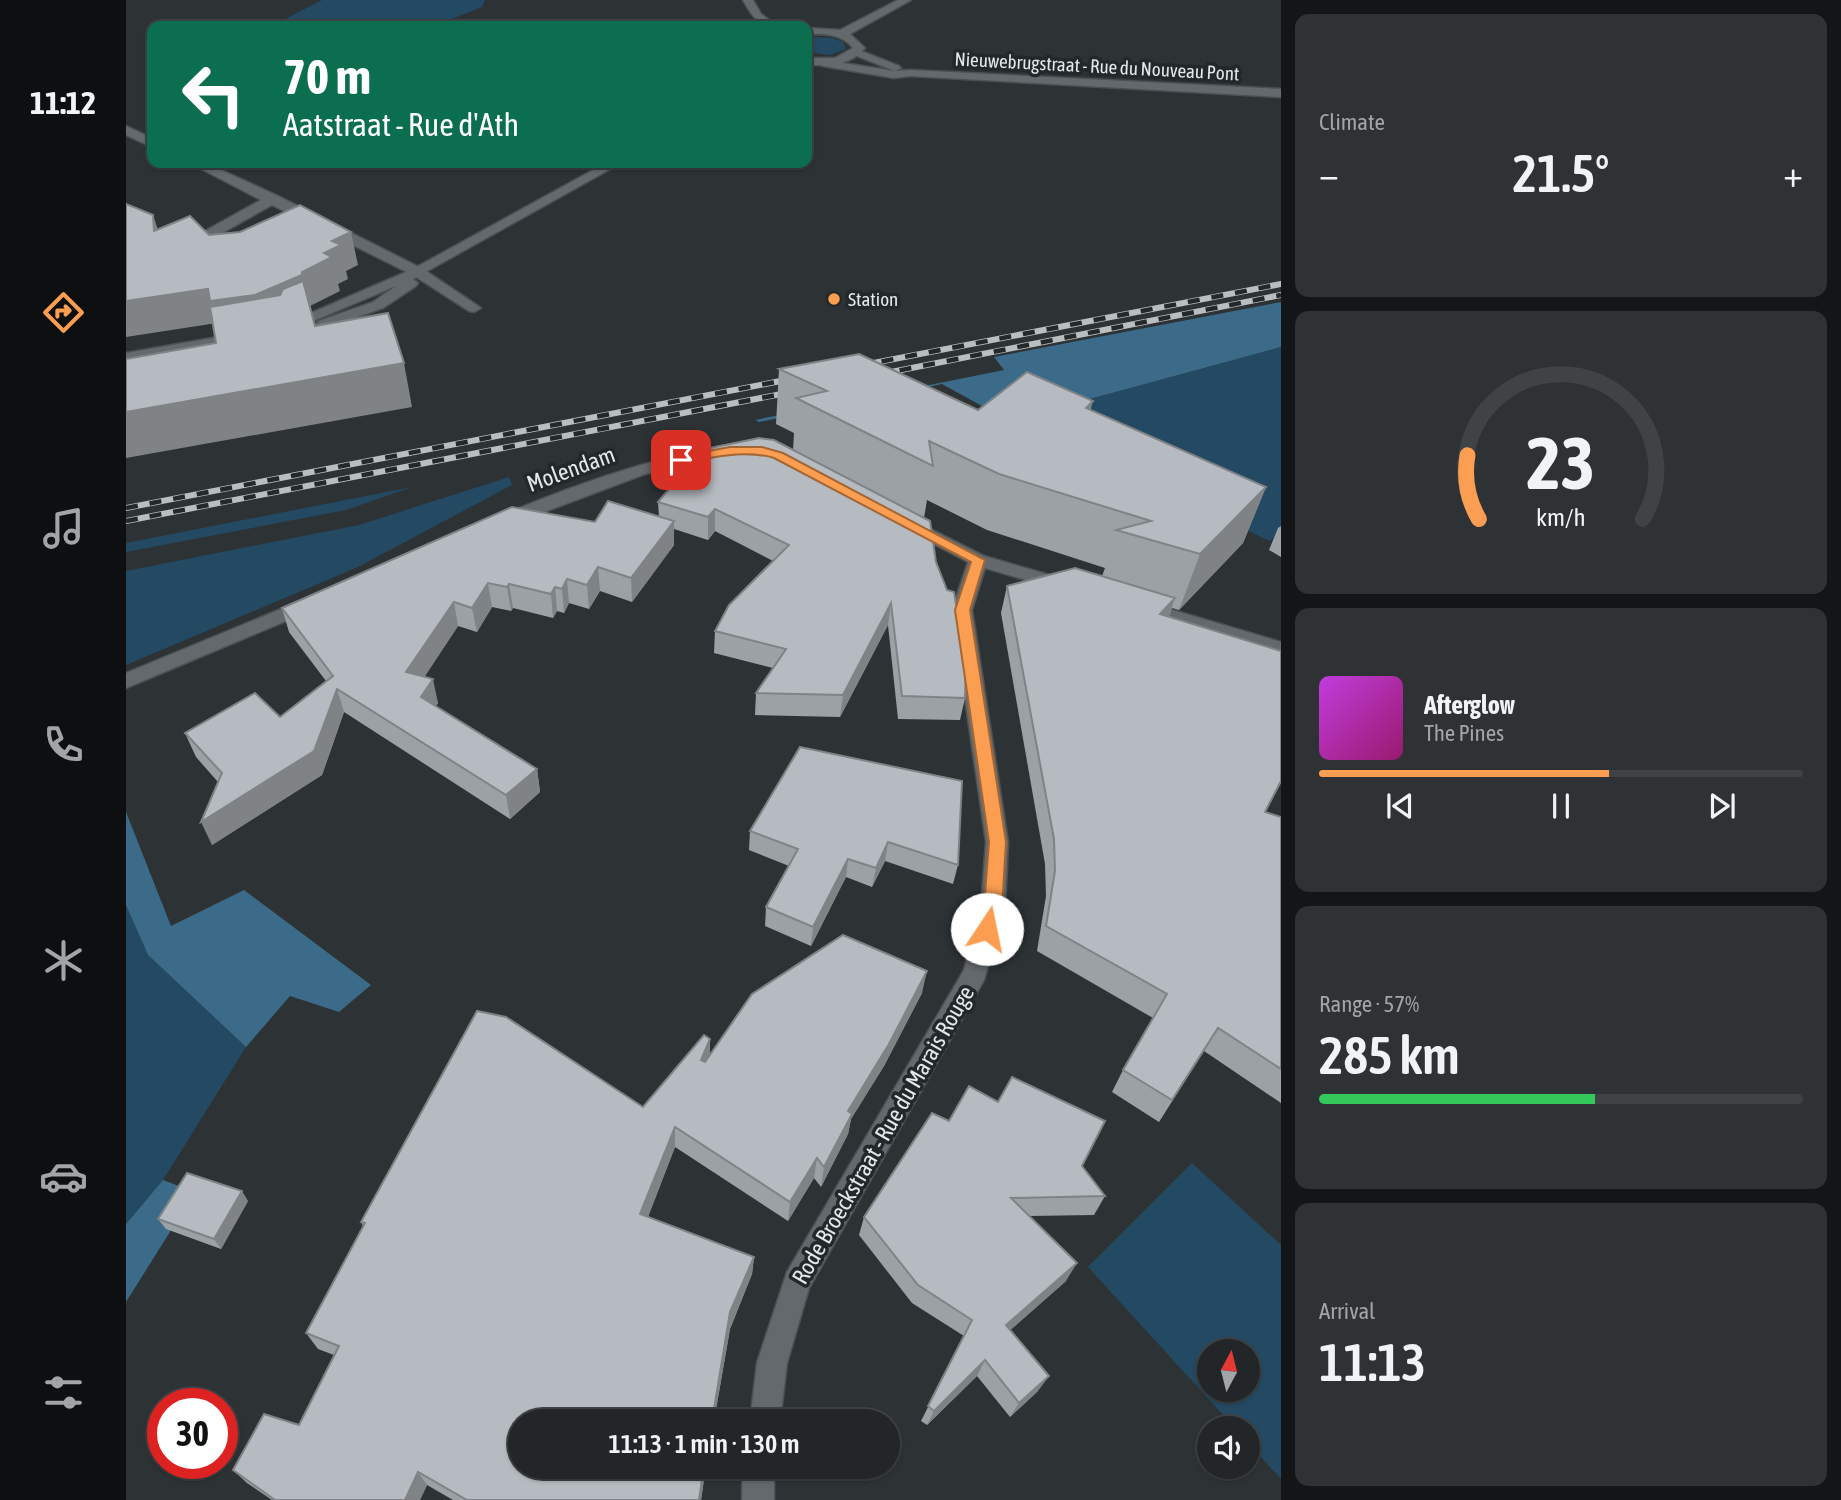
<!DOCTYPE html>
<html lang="en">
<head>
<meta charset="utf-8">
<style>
	:root { --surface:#222628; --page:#2e3234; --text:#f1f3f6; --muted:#a2a5a8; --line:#3f4345; --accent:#fb9e51 }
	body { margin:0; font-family:"Asap Condensed",sans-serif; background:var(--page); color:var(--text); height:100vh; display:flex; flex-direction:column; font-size:26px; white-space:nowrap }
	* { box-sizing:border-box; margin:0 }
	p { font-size:23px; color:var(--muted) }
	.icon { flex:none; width:38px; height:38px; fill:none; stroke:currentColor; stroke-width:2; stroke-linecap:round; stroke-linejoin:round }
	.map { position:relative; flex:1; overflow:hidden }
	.sheet { display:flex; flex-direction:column; gap:14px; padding:14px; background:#131516; width:560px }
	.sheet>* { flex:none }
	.hud { position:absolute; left:21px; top:21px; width:665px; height:147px; border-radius:14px; box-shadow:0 2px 5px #0004,0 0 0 2px var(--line); background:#0b6e4f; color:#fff; overflow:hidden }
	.needle { width:46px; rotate:7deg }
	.controls { position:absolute; left:1071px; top:1339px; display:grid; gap:14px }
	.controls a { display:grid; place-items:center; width:63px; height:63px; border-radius:50%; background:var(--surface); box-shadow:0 2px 5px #0004,0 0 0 2px var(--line); font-size:35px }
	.speed { position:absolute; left:21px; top:1388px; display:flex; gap:14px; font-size:35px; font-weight:700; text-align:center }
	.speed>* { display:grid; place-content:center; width:91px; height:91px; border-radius:50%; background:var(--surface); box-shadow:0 2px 5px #0004,0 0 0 2px var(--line); line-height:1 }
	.speed .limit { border:10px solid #d22; background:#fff; color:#111 }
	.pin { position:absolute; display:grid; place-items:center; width:60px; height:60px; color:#fff; margin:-30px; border-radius:14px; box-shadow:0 4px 10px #0006 }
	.me { position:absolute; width:77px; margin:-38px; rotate:11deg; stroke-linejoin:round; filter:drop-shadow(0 0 5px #0008) }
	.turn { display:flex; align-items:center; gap:24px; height:147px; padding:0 21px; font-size:32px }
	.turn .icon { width:91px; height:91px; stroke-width:2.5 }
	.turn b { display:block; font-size:49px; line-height:60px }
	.big { font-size:52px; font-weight:600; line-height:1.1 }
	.sheet .card { flex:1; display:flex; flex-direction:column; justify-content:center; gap:10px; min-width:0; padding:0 24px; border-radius:14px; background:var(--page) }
	.sheet .dial { align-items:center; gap:0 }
	.dial svg { height:182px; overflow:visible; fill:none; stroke:var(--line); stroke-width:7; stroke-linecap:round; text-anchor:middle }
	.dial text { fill:var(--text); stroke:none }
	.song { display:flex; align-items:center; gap:21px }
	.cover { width:84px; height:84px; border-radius:10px; background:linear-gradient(135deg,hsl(290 70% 55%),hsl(320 70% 35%)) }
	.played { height:7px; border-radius:4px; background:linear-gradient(90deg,var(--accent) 60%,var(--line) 60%) }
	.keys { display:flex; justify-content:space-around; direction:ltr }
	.heat { display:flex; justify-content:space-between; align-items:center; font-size:38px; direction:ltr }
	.charge { height:10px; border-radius:5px; background:linear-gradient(90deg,#34c759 57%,var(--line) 0) }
	.trip { position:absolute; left:382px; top:1409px; width:392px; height:70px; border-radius:35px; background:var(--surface); box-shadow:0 2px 5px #0004,0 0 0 2px var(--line); font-weight:600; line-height:70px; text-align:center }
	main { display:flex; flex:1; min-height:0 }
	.tab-bar { display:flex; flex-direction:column; width:126px; justify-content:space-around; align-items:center; background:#0e0f10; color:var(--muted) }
	.tab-bar .icon { width:49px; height:49px }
	.tab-bar .selected { color:var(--accent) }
	.tab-bar b { font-size:32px; color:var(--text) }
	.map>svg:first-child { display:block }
	.green { fill:#234a62; fill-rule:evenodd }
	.forest { fill:#3b6b88 }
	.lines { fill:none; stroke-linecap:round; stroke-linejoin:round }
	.street-casing { stroke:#4b5052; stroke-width:3 }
	.secondary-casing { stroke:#4b5052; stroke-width:3 }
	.street { fill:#64696d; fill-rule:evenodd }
	.secondary { fill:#64696d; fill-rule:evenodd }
	.rail-casing { stroke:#bbbec0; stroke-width:6 }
	.rail { stroke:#23282b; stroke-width:4.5; stroke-dasharray:12; stroke-linecap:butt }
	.wall { fill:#9ca1a5 }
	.shaded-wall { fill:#7f8386 }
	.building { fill:#b5bbc0; stroke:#7f8386; stroke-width:2 }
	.route { fill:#fb9e51; stroke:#a36735; stroke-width:2 }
	.poi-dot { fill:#fb9e51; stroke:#23282b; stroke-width:2.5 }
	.labels { text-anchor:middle; stroke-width:7; stroke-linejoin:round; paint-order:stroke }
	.far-street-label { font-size:19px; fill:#e5e8ea; stroke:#23282b }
	.far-poi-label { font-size:19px; fill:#e5e8ea; stroke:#23282b; text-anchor:start }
	.street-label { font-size:23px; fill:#e5e8ea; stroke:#23282b }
</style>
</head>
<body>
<main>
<nav class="tab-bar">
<b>11:12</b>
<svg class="icon selected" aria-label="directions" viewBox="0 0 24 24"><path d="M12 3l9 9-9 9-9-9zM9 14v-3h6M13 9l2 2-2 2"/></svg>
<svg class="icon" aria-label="music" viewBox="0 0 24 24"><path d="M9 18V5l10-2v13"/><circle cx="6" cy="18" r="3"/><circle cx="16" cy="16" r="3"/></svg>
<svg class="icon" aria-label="phone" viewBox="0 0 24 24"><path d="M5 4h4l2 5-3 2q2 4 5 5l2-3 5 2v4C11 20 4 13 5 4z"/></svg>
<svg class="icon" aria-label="climate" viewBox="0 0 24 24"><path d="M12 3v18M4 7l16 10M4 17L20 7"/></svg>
<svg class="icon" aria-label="car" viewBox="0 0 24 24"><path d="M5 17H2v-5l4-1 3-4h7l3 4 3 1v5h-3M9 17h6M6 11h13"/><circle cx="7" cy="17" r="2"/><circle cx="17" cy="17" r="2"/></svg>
<svg class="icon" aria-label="filters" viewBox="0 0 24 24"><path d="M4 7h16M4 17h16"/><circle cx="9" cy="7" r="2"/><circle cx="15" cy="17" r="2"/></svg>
</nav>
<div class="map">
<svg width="1155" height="1500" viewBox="0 0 1155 1500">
	<rect width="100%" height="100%" fill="#2d3235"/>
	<g class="green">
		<polygon points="196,0 359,0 356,7 308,26 230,26 202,22 183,26 148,25"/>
		<polygon points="690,37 706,38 717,42 720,49 704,55 681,52 681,40"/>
		<polygon points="1155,347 1155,530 1144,541 883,421"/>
		<polygon points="383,477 386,485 232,567 0,665 0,571 233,525"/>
		<polygon points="286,487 220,510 0,552 0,543"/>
		<polygon points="0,905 22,955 120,1047 37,1180 0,1224"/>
		<path d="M1066,1163L1155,1245V1479L1122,1443V1428H1109L962,1267ZM1122,1351V1390H1083V1351Z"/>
	</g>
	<g class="forest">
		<polygon points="1155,302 1155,347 883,421 816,384 633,422 629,420 878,370 868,357"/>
		<polygon points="0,812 45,926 118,890 245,985 213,1012 164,996 120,1047 22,955 0,905"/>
		<polygon points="37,1180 69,1192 0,1302 0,1224"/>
	</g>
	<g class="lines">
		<g class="street-casing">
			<g id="street">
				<path d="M617,0H627L635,14L651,26C632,26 626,16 617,0Z"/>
				<polygon points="730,49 773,66 775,68 769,71 784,70 1155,89 1155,97 784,76 768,78 697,66 691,63 697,60 769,71 726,54 724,52"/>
				<polygon points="0,126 26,138 26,147 0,135"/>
				<polygon points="64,163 80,163 152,196 297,269 355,308 348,312 343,311 287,275 146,205 62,252 52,252 52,246 135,200"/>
				<path d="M597,446L605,451L603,455L519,474L384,525H372L369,521L372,517C445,486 518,460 597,446Z"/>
				<polygon points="783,518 858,556 948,582 950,586 948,590 941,592 859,568 846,610 882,842 879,907 858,980 683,1288 661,1363 654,1421 624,1421 631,1363 661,1272 838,970 855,907 860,842 826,610 842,562 777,528 774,524 777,520"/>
				<polygon points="184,597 191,598 193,603 191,608 0,688 0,673"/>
				<polygon points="1016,601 1155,642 1155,656 1009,612 1006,607 1009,602"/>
				<polygon points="617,1466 648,1466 648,1500 616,1500"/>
			</g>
		</g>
		<g class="secondary-casing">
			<g id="secondary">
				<path d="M772,0H785L724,34L739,48C724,66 702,67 681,64V58H709L727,48C715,33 698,34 681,34V28L714,30Z"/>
				<polygon points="480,163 495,163 287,279 292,283 290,286 257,308 198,329 190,324 193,321 247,302 270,286 168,329 163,331 155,326 287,269"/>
				<polygon points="115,333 120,335 123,338 120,341 0,363 0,353"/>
			</g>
		</g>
		<use href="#street" class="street"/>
		<use href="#secondary" class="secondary"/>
		<g class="rail-casing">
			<g id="rail">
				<polyline points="732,366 1155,284"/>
				<polyline points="750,375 1155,295"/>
				<polyline points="0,508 670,378"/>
				<polyline points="0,521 671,391"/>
			</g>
		</g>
		<use href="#rail" class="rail"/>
	</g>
	<g class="wall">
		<polygon points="653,369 852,410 965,410 1140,487 1117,543 1053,610 1046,608 1043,616 1139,812 1155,817 1155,1103 1078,1051 1033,1122 986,1092 997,1070 1027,1018 911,951 920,896 919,864 875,613 881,586 976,576 979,568 861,530 801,500 798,518 810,562 839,698 834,720 772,719 762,625 714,717 629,715 630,693 647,668 588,653 589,631 647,561 589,531 582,540 548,529 548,545 506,602 474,591 463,609 443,603 438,613 431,611 427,618 387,608 385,611 366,607 351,632 332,626 298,677 312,703 310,706 411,769 414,792 384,819 218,712 196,775 86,845 92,782 70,757 59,733 154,717 200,681 163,632 156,608 469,522 533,517 532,502 667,450 668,433 650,424"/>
		<polygon points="1155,526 1155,557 1143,550 1152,528"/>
		<polygon points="674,747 832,865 827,884 759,861 746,887 720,877 685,946 639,926 640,907 663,866 623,850 624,831"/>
		<polygon points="796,993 758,1066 725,1119 722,1134 695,1187 688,1178 662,1221 549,1147 522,1217 628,1257 626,1274 604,1329 588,1421 394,1421 394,1466 580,1466 575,1500 327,1500 301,1485 294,1500 146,1500 121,1483 107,1470 173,1425 208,1355 192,1349 180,1333 237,1226 235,1222 517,1107 584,1039 584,1056"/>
		<polygon points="956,1166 979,1196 968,1215 903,1216 940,1281 884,1330 912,1391 884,1417 851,1376 801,1425 795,1421 838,1336 786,1303 733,1235 738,1217"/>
		<polygon points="122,1201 95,1249 40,1229 32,1219"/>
	</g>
	<g class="shaded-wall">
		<polygon points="27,215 38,248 28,231"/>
		<polygon points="225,232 232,265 220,271 222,279 212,284 214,291 184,306 91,323 0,337 0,301 82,289 176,272 198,253 206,241"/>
		<polygon points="278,363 286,407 0,458 0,412"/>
		<polygon points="967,401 952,457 960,408"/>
		<polygon points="1140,487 1117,543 1053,610 1074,554"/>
		<polygon points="589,509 589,531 582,540 582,517"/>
		<polygon points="548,521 548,545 506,602 505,578"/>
		<polygon points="472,567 474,591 463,609 461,585"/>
		<polygon points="441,579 443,603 438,613 436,589"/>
		<polygon points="362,583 366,607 351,632 346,608"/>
		<polygon points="383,584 387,608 385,611 381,587"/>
		<polygon points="429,587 431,611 427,618 425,594"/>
		<polygon points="1049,598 1040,624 1034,614"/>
		<polygon points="328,602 332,626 286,696 280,672"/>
		<polygon points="765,603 762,625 714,717 717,695"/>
		<polygon points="307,679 312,703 300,720 295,697"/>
		<polygon points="211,689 218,712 196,775 86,845 75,822"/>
		<polygon points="411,769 414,792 384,819 380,795"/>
		<polygon points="762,842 759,861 746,887 750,868"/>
		<polygon points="722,859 720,877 685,946 687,927"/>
		<polygon points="801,971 796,993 758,1066 725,1119 722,1134 695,1187 698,1167 722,1111"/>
		<polygon points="584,1039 584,1060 575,1081 575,1060"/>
		<polygon points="549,1127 549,1147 516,1232 514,1214"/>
		<polygon points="691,1158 688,1178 662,1221 664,1202"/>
		<polygon points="116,1191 122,1201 95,1249 88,1239"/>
		<polygon points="628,1257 626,1274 604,1329 588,1421 586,1421 604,1312"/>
		<polygon points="951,1263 940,1281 871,1342 880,1325"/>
		<polygon points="859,1360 851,1376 801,1425 808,1411"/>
		<polygon points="923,1376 912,1391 884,1417 893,1403"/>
		<polygon points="578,1466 580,1466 575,1500 573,1500"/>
		<polygon points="292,1472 301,1485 294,1500 279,1500"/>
	</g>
	<g class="building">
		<polygon points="0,204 27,215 28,231 64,216 83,235 114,232 174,205 225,232 206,241 215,245 198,253 206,257 176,272 176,275 129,295 84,301 82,289 0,301"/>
		<polygon points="177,281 189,326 262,313 278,363 0,412 0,359 90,343 84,307 154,295 157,289"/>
		<polygon points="733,354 852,410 901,372 967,401 960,408 1140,487 1074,554 990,530 1025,521 873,474 803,441 807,466 670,398 701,391 653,369"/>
		<polygon points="633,438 648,440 804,521 810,562 821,590 828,592 840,667 839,698 776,696 765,603 717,695 630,693 660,649 589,631 603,605 663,545 589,509 582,517 532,502 575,450"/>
		<polygon points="482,501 548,521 505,578 472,567 461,585 441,579 436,589 429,587 425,594 383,584 381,587 362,583 346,608 328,602 280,672 307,679 295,697 411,769 380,795 211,689 188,751 75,822 96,773 59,733 129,693 154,717 207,676 156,608 386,507 469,522"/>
		<polygon points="949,568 1049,598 1034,614 1155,651 1155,781 1139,812 1155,817 1155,1069 1092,1028 1046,1100 997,1070 1041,994 920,926 929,871 928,839 881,586"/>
		<polygon points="674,747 836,781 832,865 762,842 750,868 722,859 687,927 640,907 672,849 624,831"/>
		<polygon points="717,935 801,971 763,1044 722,1111 726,1114 698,1167 691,1158 664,1202 549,1127 514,1214 628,1257 604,1312 586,1421 394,1421 394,1466 578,1466 573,1500 341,1500 292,1472 279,1500 149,1500 107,1470 138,1414 173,1425 213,1346 180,1333 239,1223 235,1222 351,1011 380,1017 517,1107 578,1035 584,1039 575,1060 579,1062 626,994"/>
		<polygon points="886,1077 979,1121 956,1166 979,1196 885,1198 951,1263 880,1325 923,1376 893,1403 859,1360 808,1411 802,1406 846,1320 792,1285 738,1217 806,1113 823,1121 843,1086 872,1102"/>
		<polygon points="61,1173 116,1191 88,1239 32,1219"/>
	</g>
	<path class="route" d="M604,447H636L657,453L859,560L844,610L880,842L876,907L867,934L861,937L855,934L852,929L858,907L863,842L829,610L845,562L648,458C618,449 586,458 555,463L549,460L555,456Z"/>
	<circle class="poi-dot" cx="708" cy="299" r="7"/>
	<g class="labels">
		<g class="far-street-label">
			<text transform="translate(971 66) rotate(3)" y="7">Nieuwebrugstraat - Rue du Nouveau Pont</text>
		</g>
		<g class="far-poi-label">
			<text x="722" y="306">Station</text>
		</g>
		<g class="street-label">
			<text transform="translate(445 469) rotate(-20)" y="8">Molendam</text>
			<text transform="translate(757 1135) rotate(-60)" y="8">Rode Broeckstraat - Rue du Marais Rouge</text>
		</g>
	</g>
</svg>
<div class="controls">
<a><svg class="needle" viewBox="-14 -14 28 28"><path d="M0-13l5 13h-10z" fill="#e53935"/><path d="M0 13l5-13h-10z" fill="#a2a5a8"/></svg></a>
<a><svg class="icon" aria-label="sound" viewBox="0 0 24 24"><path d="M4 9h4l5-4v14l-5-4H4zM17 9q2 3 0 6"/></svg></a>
</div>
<div class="speed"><div class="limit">30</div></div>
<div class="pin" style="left:555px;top:460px;background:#d93025"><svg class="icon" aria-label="arrive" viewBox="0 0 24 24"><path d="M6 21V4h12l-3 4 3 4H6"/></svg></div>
<svg class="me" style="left:861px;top:929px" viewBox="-20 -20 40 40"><circle r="19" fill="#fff"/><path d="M0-13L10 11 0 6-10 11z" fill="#fb9e51"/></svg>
<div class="trip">11:13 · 1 min · 130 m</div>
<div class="hud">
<div class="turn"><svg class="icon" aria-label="left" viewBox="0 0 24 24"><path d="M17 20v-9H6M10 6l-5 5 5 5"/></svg><div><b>70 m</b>Aatstraat - Rue d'Ath</div></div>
</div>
</div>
<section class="sheet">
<div class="card"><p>Climate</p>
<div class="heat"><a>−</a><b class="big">21.5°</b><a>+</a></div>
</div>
<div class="card dial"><svg viewBox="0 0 100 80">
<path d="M14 69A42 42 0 1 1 86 69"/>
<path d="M14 69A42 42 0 0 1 9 41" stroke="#fb9e51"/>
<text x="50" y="56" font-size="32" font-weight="700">23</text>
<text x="50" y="72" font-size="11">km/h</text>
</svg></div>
<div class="card">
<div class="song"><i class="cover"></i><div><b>Afterglow</b><p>The Pines</p></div></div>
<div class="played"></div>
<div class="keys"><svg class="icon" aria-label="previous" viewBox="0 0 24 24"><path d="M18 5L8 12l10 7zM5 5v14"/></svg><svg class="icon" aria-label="pause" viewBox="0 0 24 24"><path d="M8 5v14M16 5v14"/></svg><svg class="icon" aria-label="next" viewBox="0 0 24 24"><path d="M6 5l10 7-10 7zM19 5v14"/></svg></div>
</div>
<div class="card"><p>Range · 57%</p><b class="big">285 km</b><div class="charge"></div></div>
<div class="card"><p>Arrival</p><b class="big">11:13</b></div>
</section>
</main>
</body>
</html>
